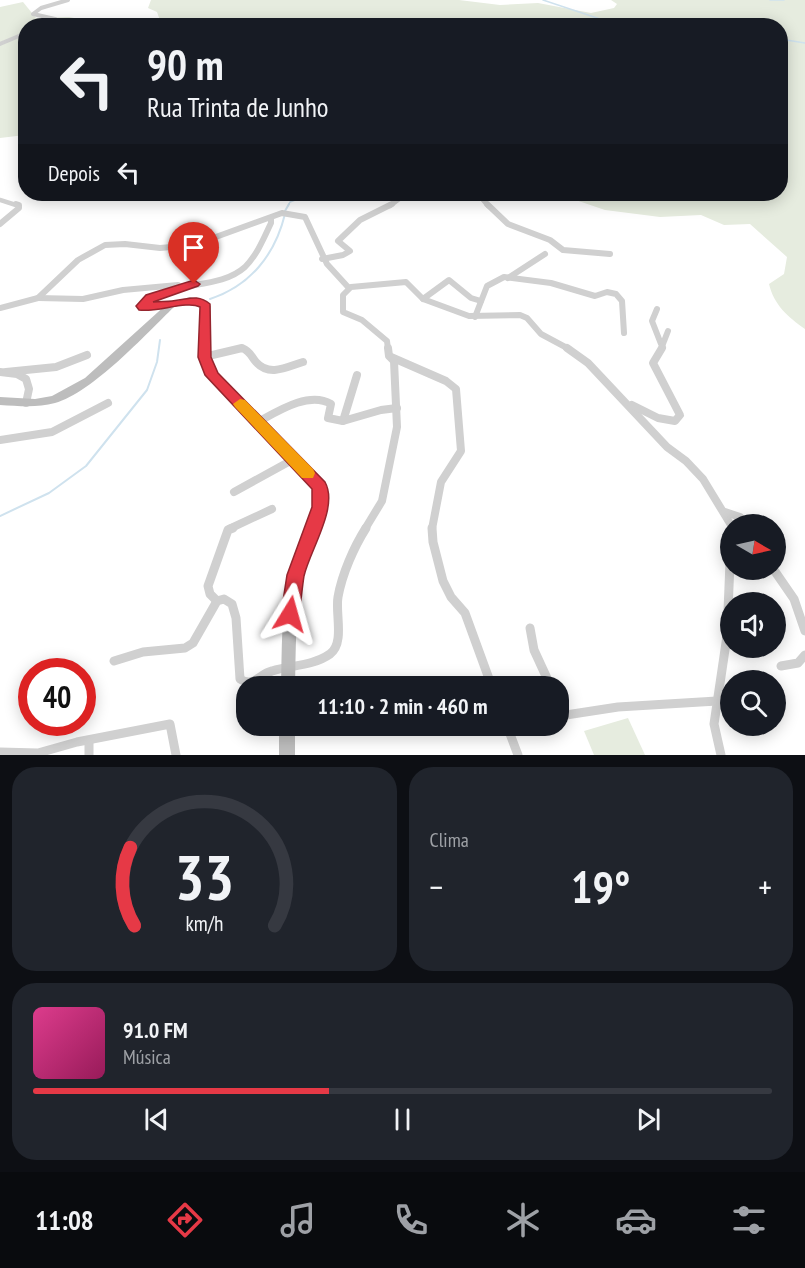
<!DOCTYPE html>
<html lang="pt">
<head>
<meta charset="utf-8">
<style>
	:root { --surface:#171b24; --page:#20242c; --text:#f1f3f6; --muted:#9ea1a6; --line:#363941; --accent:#e63946 }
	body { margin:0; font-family:"PT Sans Narrow",sans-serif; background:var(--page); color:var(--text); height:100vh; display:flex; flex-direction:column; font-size:22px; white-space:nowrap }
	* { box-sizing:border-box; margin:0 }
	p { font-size:20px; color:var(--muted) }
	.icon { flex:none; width:33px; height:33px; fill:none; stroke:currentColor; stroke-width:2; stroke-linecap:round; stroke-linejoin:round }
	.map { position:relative; height:755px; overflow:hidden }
	.side { display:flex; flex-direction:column; gap:12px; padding:12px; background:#0d0f14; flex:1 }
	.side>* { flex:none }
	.banner { position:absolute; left:18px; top:18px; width:770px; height:183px; border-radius:24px; box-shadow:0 3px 15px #0003; background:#171b24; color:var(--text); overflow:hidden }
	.needle { width:39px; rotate:99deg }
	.buttons { position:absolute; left:720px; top:514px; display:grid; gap:12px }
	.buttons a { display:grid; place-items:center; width:66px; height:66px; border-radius:50%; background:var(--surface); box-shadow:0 3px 15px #0003; font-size:30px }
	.speed { position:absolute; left:18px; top:658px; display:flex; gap:12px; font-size:30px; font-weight:700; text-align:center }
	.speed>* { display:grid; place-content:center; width:78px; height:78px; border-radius:50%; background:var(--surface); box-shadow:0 3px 15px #0003; line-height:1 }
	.speed .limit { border:9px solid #d22; background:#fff; color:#111 }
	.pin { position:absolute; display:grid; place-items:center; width:51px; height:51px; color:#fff; margin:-62px -26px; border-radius:50% 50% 50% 0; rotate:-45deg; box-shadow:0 0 6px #0007 }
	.pin .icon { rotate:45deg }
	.me { position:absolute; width:66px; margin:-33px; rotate:8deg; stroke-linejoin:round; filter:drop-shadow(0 0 4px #0008) }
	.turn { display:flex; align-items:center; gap:21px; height:126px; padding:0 30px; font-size:27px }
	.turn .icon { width:78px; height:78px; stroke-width:2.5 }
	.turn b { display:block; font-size:42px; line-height:51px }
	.then { display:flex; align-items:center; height:57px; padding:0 30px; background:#0003; gap:12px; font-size:22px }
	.big { font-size:45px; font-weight:600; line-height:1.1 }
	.side .widget { flex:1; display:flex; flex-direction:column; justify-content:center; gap:9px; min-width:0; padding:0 21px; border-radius:24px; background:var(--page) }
	.side .dial { align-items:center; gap:0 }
	.dial svg { height:156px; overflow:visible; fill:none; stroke:var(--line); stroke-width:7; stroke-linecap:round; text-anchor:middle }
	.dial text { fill:var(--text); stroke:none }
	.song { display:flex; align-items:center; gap:18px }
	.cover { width:72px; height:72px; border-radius:9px; background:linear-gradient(135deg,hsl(330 70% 55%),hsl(330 70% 35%)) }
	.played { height:6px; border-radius:3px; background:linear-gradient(90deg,var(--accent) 40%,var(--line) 40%) }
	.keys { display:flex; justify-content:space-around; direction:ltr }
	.heat { display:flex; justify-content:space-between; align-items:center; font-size:33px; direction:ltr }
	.side .tiles { flex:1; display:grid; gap:12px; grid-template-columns:1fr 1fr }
	.widget:last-child { grid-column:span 2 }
	.trip { position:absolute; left:236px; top:676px; width:333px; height:60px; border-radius:24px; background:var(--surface); box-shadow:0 3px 15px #0003; font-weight:600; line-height:60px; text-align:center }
	.menu { display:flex; height:96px; justify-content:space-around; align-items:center; background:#090b0e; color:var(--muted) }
	.menu .icon { width:42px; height:42px }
	.menu .active { color:var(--accent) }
	.menu b { font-size:27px; color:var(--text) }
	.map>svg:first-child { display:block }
	.green { fill:#e6ecdf }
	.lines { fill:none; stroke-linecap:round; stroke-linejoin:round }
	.stream-far1 { stroke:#cfe2ee; stroke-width:1.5 }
	.stream { stroke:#cfe2ee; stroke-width:2 }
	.street-far4 { stroke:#d0d0d0; stroke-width:4 }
	.street-far3 { stroke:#d0d0d0; stroke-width:4.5 }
	.street-far2 { stroke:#d0d0d0; stroke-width:6 }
	.street-far1 { stroke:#d0d0d0; stroke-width:8 }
	.street { stroke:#d0d0d0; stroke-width:9 }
	.secondary { fill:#bdbdbd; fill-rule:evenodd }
	.route { fill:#e63946; stroke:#96252e; stroke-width:1.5 }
	.slow { fill:#f59e0b }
</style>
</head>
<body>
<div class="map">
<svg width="805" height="755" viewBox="0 0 805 755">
	<rect width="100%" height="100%" fill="#fff"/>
	<g class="green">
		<path d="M151,0H459L500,5L538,3L591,13L614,8L617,4L611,0H805V329C788,317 774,305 769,284L784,274L787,257L750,224L724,225L701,215L660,217L605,210L558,194H780V26H162L157,12L148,8Z"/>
		<polygon points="23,2 36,18 69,17 95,22 118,20 120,25 26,26 25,135 0,138 0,7"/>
		<polygon points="628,718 645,755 594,755 584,731"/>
	</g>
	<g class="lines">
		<g class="stream-far1">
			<polyline points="543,0 615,24 634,26"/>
			<polyline points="770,0 784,0"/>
			<polyline points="780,39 805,43"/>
			<polyline points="288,206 290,202 311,194"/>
		</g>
		<g class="stream">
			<polyline points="285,211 289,204"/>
			<path d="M210,299C250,286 275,255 285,214"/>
			<polyline points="0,516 49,493 86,466 147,390 157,362 160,340"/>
		</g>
		<g class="street-far4">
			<polyline points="55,19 33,14 41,8 68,0"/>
			<polyline points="40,26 55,19"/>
			<polyline points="0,44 26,33"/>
		</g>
		<g class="street-far3">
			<polyline points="478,194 488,206"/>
			<polyline points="0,200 19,206"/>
			<polyline points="390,206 406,194"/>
		</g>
		<g class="street-far2">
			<polyline points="487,204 508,224 550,240 563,250 610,254"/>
			<polyline points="0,224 19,208 19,205 16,204"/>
			<polyline points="322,259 343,255 350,251 338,241 360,220 392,204"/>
			<polyline points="508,278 545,254"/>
			<polyline points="38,298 83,299 123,290 178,285"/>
			<polyline points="423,299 449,280 471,298 481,301"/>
			<path d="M171,305L144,308L142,306C169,278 217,292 245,267C257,255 264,238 271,223V218"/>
			<polyline points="0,308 38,298 78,260 105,245 125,244 160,248 182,246 202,242 282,213 305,217 327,264 348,287"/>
			<polyline points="657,309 652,321 661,344"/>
			<polyline points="475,317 487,286 504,277 551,283 595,296 607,292 616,294 622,301 624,333"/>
			<polyline points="237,349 245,349"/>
			<polyline points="388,349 387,341 362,320 343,312 343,295 351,287 406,282 423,299 469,316 520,315 527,318 541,334 569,349"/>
			<polyline points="661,349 668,331"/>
		</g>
		<g class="street-far1">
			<polyline points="567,348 588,363 667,447 686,461 703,479 731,525"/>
			<path d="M204,357L242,348C250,351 251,356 256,362C269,377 287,367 303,362"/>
			<polyline points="391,357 446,381 456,389 461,451 441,482 432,529"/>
			<polyline points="0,372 17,374 26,379 29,389 26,403"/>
			<polyline points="6,372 56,367 87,355"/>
			<polyline points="632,405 658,418 675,421 680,415 653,363 662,348"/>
			<polyline points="343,421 357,375"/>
			<path d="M258,422C278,411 309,391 331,404L328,418L343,421L381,410L397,408"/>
			<polyline points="0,440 52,432 108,403"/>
			<polyline points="234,492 294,459"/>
			<polyline points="725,512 740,517 746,525"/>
			<polyline points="229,529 272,509"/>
			<polyline points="365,529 382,501 397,427 394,361 389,356 388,348"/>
		</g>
		<g class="street">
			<polyline points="432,528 433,542 443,581 451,597 465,613 492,687"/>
			<polyline points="774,570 794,599 805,631"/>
			<polyline points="217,601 210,594 208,586 228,530 233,528"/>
			<polyline points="530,628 534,650 551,687"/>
			<path d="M114,661L143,652L185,648L193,643L217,601L224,599L232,604L236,618L240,679C254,688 259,674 272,671C291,665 313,666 330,654C345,643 335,613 338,597C342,574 354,547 366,528"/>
			<polyline points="781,666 798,663 805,655"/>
			<polyline points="558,700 566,715 618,707 717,701"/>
			<polyline points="507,726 518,755"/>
			<polyline points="89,741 89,755"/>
			<polyline points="0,752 38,753 77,742 170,724 176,755"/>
			<polyline points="721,755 714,724 727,636 730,562"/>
		</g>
		<g class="secondary">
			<path d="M190,297L204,300L211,306L209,357L217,374L325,486C330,518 309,545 303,575C295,612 296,650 295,687H281C282,650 281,612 289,576C296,546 318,519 313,488L207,376L199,357L201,307C193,300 184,305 174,307C146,334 92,393 55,403C37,408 19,406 0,405V397L35,399L52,396L85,378L168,303Z"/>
			<rect x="279" y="726" width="16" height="29"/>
		</g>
	</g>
	<path class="route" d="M194,280L200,284L198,286L153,302C160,301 166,302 172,301C187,300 197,293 210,304L211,357L218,373L325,482C339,507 310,550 304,576C302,589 301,602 299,614L297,619L290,622L284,619L281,614L287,575L312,507V489L205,375L198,357L200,307C187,300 156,313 139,310L136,306L146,295Z"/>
	<polygon class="slow" points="240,399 245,400 313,469 315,473 313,478 302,478 235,407 233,404"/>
</svg>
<div class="buttons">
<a><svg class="needle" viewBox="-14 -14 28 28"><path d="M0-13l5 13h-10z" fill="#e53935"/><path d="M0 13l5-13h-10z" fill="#9ea1a6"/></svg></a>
<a><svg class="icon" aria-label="sound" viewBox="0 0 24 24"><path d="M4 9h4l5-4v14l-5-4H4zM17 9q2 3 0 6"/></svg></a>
<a><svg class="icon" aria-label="search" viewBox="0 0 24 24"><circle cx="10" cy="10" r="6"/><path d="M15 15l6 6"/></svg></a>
</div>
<div class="speed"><div class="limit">40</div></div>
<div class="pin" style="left:194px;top:284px;background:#d93025"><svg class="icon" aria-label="arrive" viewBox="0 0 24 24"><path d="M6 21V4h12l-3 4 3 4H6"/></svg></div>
<svg class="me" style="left:290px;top:614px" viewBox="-20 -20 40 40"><path d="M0-17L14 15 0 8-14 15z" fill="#e63946" stroke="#fff" stroke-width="4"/></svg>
<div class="trip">11:10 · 2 min · 460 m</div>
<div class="banner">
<div class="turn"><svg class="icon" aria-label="left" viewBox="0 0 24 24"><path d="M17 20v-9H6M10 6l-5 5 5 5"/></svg><div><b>90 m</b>Rua Trinta de Junho</div></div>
<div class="then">Depois<svg class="icon" aria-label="left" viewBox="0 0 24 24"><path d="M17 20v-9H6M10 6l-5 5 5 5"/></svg></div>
</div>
</div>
<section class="side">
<div class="tiles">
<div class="widget dial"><svg viewBox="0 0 100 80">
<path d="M14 69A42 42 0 1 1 86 69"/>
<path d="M14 69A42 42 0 0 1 12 29" stroke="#e63946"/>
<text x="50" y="56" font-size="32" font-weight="700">33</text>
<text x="50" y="72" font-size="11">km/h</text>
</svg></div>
<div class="widget"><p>Clima</p>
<div class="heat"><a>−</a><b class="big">19°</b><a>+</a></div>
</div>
<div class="widget">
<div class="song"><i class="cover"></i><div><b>91.0 FM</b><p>Música</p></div></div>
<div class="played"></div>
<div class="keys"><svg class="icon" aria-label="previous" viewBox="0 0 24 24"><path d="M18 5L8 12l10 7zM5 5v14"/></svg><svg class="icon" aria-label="pause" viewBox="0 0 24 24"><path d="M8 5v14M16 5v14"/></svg><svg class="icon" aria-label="next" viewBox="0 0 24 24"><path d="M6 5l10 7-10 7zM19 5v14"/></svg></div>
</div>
</div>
</section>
<nav class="menu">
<b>11:08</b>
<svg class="icon active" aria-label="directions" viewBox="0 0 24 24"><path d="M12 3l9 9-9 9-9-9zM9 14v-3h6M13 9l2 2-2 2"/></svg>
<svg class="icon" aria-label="music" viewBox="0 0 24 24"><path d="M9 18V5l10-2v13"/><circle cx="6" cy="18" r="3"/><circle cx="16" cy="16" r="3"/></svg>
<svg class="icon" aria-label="phone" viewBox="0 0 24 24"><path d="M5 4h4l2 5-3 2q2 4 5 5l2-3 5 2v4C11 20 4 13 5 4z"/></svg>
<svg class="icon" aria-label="climate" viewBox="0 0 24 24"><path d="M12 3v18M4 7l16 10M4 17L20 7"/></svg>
<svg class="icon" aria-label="car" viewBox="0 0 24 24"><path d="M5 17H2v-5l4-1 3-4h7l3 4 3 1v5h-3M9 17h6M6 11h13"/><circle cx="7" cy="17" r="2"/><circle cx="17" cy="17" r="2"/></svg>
<svg class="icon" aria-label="filters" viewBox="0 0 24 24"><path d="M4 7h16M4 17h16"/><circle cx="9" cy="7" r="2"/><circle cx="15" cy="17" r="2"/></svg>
</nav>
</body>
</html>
